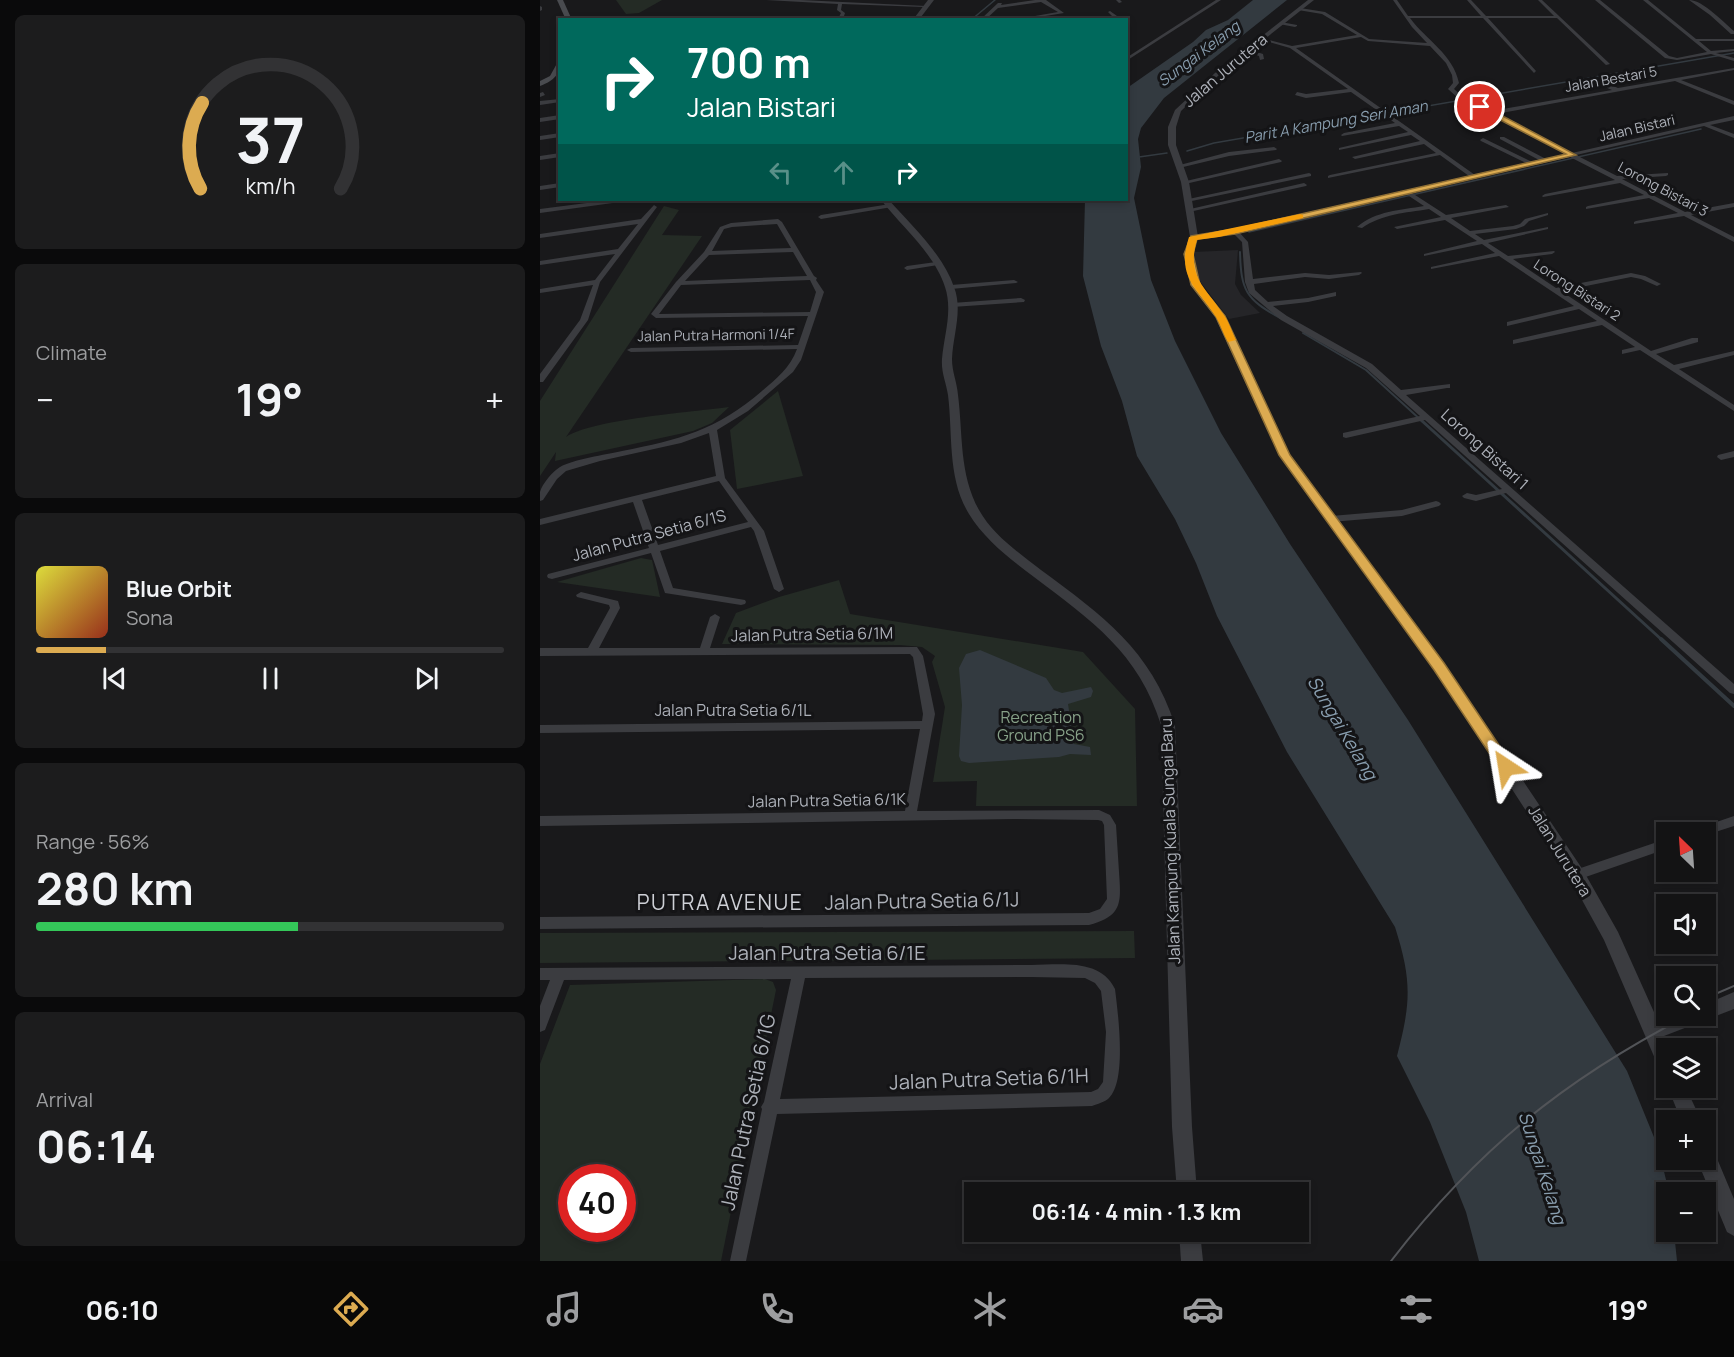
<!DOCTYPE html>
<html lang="en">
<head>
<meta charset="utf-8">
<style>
	:root { --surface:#131314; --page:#1c1c1d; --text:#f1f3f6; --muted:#9d9ea0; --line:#323234; --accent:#dcab51 }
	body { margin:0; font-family:Manrope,sans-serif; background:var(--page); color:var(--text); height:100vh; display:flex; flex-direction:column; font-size:22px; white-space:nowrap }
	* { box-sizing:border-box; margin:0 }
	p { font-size:20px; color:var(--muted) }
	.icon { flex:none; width:33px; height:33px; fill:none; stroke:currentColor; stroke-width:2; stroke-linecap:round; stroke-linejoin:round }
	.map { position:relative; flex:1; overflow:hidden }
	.sheet { display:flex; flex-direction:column; gap:15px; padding:15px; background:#0a0a0b; width:540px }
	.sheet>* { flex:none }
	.banner { position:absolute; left:18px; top:18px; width:570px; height:183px; border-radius:0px; box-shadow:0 3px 9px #0003,0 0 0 2px var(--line); background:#00695c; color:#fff; overflow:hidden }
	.needle { width:39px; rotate:335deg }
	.buttons { position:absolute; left:1116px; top:822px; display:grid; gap:12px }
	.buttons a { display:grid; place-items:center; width:60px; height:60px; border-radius:0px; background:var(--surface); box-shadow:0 3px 9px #0003,0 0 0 2px var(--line); font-size:30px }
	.speed { position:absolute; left:18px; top:1164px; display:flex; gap:12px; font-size:30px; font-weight:700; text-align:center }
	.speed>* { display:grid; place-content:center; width:78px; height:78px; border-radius:50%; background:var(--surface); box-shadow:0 3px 9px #0003,0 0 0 2px var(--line); line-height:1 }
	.speed .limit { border:9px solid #d22; background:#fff; color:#111 }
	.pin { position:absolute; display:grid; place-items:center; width:51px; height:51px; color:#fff; margin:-26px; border:3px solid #fff; border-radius:50%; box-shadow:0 2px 6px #0007 }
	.me { position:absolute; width:66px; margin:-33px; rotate:327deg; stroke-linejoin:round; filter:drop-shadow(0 0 4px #0008) }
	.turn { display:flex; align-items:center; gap:21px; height:126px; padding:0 30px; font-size:27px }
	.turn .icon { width:78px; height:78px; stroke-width:2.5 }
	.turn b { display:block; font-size:42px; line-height:51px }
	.lanes { display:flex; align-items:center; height:57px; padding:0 30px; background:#0003; justify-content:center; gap:30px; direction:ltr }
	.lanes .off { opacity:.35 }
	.big { font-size:45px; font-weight:700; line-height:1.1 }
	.sheet .widget { flex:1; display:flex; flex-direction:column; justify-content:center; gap:9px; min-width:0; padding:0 21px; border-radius:9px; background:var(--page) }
	.sheet .dial { align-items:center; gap:0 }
	.dial svg { height:156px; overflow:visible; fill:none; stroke:var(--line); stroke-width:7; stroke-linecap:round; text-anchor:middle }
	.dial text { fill:var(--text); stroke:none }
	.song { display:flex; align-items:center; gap:18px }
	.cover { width:72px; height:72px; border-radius:9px; background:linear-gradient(135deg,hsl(60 70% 55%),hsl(10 70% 35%)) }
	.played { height:6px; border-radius:3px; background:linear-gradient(90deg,var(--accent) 15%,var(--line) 15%) }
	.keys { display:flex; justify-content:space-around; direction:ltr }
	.heat { display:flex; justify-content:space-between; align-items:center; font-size:33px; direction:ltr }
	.charge { height:9px; border-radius:4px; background:linear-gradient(90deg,#34c759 56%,var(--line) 0) }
	.trip { position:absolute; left:424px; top:1182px; width:345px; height:60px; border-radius:0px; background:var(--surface); box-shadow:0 3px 9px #0003,0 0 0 2px var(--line); font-weight:700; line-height:60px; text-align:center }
	.tabs { display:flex; height:96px; justify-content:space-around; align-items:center; background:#080808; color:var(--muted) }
	.tabs .icon { width:42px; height:42px }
	.tabs .active { color:var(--accent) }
	.tabs b { font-size:27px; color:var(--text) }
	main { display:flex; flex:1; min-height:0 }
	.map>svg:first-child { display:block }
	.built { fill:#252528 }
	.green { fill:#242b25; fill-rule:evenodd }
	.water { fill:#333a40 }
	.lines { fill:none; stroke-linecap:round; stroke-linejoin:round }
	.stream-far3 { stroke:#333a40; stroke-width:1.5 }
	.stream-far2 { stroke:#333a40; stroke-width:2 }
	.stream-far1 { stroke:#333a40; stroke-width:3 }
	.stream { stroke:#333a40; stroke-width:4 }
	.minor { fill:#3b3c40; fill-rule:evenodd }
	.tertiary { fill:#3b3c40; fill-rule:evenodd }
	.secondary { fill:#494b4f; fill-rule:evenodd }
	.tram { stroke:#525458; stroke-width:2 }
	.route { fill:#dcab51; stroke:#8f6f35; stroke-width:1.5 }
	.slow { fill:#f59e0b }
	.labels { text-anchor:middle; stroke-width:6; stroke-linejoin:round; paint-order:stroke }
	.far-street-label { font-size:14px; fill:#adb1b9; stroke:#141416 }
	.far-water-label { font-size:15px; font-style:italic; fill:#899eaf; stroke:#141416 }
	.street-label { font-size:16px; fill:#adb1b9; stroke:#141416 }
	.park-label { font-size:16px; fill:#87a188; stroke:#141416 }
	.water-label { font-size:18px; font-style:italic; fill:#899eaf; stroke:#141416 }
	.near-street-label { font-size:20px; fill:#adb1b9; stroke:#141416 }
	.near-neighbourhood-label { font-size:21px; letter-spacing:1.5px; fill:#ced0d6; stroke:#141416 }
</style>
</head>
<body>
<main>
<section class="sheet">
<div class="widget dial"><svg viewBox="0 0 100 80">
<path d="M14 69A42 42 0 1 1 86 69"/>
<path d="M14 69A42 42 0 0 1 15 25" stroke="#dcab51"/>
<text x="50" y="56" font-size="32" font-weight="700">37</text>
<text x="50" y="72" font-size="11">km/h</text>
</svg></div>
<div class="widget"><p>Climate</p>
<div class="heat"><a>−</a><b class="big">19°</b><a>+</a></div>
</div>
<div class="widget">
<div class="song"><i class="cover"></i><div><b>Blue Orbit</b><p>Sona</p></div></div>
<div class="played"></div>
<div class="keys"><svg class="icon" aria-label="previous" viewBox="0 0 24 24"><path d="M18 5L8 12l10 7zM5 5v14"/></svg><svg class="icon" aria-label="pause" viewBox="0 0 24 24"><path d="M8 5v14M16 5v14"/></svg><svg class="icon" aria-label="next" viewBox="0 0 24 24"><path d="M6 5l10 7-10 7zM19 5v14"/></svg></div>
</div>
<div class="widget"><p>Range · 56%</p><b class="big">280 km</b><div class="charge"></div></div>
<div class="widget"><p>Arrival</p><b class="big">06:14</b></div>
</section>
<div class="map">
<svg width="1194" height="1261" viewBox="0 0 1194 1261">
	<rect width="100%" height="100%" fill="#19191b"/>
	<polygon class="built" points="698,250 695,284 701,295 720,313 689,319 659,280 651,258 653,252"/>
	<g class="green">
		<polygon points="76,0 122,0 99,13 86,14"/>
		<path d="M124,206L139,210L122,235L162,236L26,437C53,419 153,412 189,407L172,423L153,431L15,461L16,452L0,476V401Z"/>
		<polygon points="238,391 263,476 197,489 190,430"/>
		<polygon points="101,558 112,560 120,597 17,582"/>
		<polygon points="299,580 310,614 543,652 595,709 597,806 436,806 437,781 393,782 405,707 392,662 395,656 382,647 360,645 182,644 196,613 239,597"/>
		<polygon points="594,931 595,958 0,963 0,933"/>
		<path d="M225,979L233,982L236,990L181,1261H0V1064L30,985ZM32,1178H82V1228H32Z"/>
	</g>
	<g class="water">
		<path d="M713,0H747L624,98L601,128L598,139L601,167L594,198L611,280L635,341L681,433L750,544L868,720L1087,1071L1118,1147L1129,1192H1126V1232H1134L1137,1261H939L926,1212L890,1122L857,1056C871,1002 872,981 855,927L747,752L677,616L656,563L635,519L597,456L582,401L561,346L543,276L545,200H586L587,88L653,42L666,30L688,20Z"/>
		<polygon points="440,650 506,678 514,690 522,693 551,687 553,691 551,697 528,704 534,744 550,747 551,755 530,754 519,757 429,763 421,761 419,756 422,705 419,668 426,654"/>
	</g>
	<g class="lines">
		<g class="stream-far3">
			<polyline points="431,20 455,0"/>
			<polyline points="647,151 674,143 1194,53"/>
			<polyline points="599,157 627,153"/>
			<polyline points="709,232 1161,129"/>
		</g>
		<g class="stream-far2">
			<path d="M700,252C701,291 706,299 740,318"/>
			<polyline points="763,333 826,370 883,422"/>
		</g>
		<polyline class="stream-far1" points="881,420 1122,640"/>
		<polyline class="stream" points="1121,639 1194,706"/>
		<g class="minor">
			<polygon points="226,0 261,0 386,6 384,7 302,4 301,10 305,13 303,19 280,19 278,17 299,17 301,13 297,10 298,4"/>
			<polygon points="495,0 506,0 524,13 493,18 495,16 518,12 501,2 458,8 445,20 440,20 458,3 462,3 461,5"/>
			<polygon points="576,0 580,0 582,2 579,3"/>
			<polygon points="676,0 681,0 586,61 586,58"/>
			<path d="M853,0H857L868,16H941L927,0H931L946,16H1014L998,0H1002L1070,64L1066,65L1017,18H948L996,71L994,73L943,18H870C886,40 913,54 919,83L914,89L922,96L951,111L1072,90L1051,81L1053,78L1078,88L1194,68V70L1141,80L1194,101V105L1135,81L956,114L1032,153L1194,116V120L1170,125L1194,134V138L1164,126L1036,155L1077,176L1128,173V175L1126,176L1082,179L1145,212L1194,203V207L1151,215L1194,237V242L1144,216L1094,224V222L1096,221L1138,213L1109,198L1046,209V207L1048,206L1104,195L1080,183L1003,197L1002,196L1005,194L1075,180L1030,157L872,193L906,215L966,205L969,207L911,218L930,231L973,226L980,224L985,219L1008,213V215L989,221L984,226L976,229L935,234L944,240L1008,227V229L948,243L968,256L1014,251L1015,252L1012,254L973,259L1016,288L1091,273L1105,276L1121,284L1117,286L1101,279L1091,277L1021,291L1111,351L1152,338H1158V342L1116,354L1134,365L1194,351V355L1139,369L1194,405V411L1100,350L1082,354V350L1095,347L1062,325L973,344V340L1057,321L1039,309L967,326V322L1034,306L959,256L891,269V267L955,253L942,244L884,256V254L937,241L905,220L857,229L854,227L901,217L889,209C865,213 842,214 822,228L817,227C835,211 861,210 884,206L866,194L699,232L708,242L713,279L765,273L789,275L821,272L822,273L819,275L789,279L765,277L714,284L715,290L728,302L768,298L796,292V296L768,302L733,306L747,316L832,364L861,390L910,384V388H907L866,395L1194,684V694L1190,693L966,493L936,501L924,498L922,496L927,493L936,495L962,489L885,420L806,438L803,437V433L880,416L826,368L741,320L709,293L705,282L702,242L693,233L654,239L651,237L654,235L695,229L929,176L900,155L788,178V176L790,175L896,153L884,144L815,159L812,157L880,141L871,135L799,150V148L868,132L859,126L802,136L801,135L804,133L855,123L811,92L766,98L755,95L757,92L766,94L808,89L750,48L719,39L721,38L752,46L817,35L782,14L758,10L760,8L785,12L829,39L887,43L872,27ZM821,37L828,41L890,46L906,63L912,75L913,83L908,89L918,98L1026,154L1006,159L964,137H960V139L999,160L992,162L943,138L940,140L941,141L986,163L935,175L756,48Z"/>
			<polygon points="1055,0 1060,0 1129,56 1137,58 1167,52 1103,0 1108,0 1156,39 1194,39 1194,41 1159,41 1171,51 1194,49 1194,51 1176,53 1194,58 1194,61 1171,54 1137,60 1125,58"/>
			<path d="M1149,0C1163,0 1183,22 1194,31V34H1191L1170,15Z"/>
			<polygon points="0,6 2,7 2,10 0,11"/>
			<polygon points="570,11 577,16 572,20 566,20 572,16 568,12"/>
			<polygon points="741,22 757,25 757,26 755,27 739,24"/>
			<polygon points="707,49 723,54 724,59 720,60 719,56 705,51"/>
			<polygon points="3,92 5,95 0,97 0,93"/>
			<polygon points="20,99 20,102 0,105 0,101"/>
			<polygon points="20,115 20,119 0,122 0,118"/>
			<polygon points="20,133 20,137 0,140 0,136"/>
			<polygon points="734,147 737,149 736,150 689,156 639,168 636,166 689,152"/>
			<polygon points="20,153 20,157 0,160 0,156"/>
			<polygon points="739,159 742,161 741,162 645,184 642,182"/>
			<polygon points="769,173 771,174 771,176 647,202 644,200"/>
			<polygon points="20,183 20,187 0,190 0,186"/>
			<polygon points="764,183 767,185 766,186 649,212 646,210"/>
			<polygon points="70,200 83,200 80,202 0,213 0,209"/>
			<polygon points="350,204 353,206 352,207 281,219 278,217 281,215"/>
			<polygon points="114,205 117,207 60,282 48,320 3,382 0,382 0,374 40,320 53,285 0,293 0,289 55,280 75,254 0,265 0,261 78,249 98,224 0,238 0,234 101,219"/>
			<path d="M238,219L242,222L274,276L277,278L276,280L284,292L261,360L253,372L208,411L177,430L185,478L224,531L244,589L239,592L234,589L214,531L211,527L120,551L133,588L205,600L206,602L205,604L201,605L125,593L111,553L12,579L8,578L7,576L8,574L109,548L93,502L0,525V519L176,476L169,433L141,443L60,461L26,471L17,479L3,500L0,501C0,498 0,495 0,492C2,484 13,471 20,467C34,459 65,455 82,451C139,440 177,430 222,391C237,378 250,368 257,349L91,352L87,350L91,348L258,345L268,316L116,318L111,314L136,282L164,252L180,227L191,223ZM237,224L251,248L172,251L184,229L192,227ZM253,252L267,276L145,281L169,255ZM270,280L276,292L270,312L119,314L141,285ZM179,481L208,522L118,545L102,500Z"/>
			<polygon points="396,262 399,264 398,265 367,270 364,268 367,266"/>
			<polygon points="474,280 478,282 476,283 411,289 407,287 411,285"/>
			<polygon points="481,298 485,300 484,302 412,307 408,305 412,303"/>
			<polygon points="1194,451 1194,457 1181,460 1177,457 1178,455"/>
			<polygon points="896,501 899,502 901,504 899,506 862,516 791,522 786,519 791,516 862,510"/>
			<path d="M41,592L78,601L80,608L59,648H160L170,617L175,614L180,617L170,648L377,647L383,656L395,714L377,811L559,810L570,815L576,825C577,841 578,856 579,872C581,902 583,916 549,925L0,929V917L549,913L560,909L567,899L564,825L562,821L558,820L474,819L0,826V816L365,811L380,729L0,733V725L382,721L383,714L373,657L370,654L0,656V648H48L70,608L69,605L37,597L36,595Z"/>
			<polygon points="1194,816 1194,826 1166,835 1166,832 1154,832 1156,829"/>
			<polygon points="1126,839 1126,849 1037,880 1032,879 1031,875 1032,871"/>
			<path d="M491,965C520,965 560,958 575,989C578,1013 587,1081 569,1098C565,1102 557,1104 552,1106L237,1114L206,1261H190L222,1109L221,1107L224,1102L251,979L24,980L5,1030L0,1032V1006L10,980H0V968ZM491,977L545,978L555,983L561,991L566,1032L563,1082L558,1089L551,1092L240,1099L265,978Z"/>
		</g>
		<g class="tertiary">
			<polygon points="388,0 394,0 381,17 383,20 377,20 375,17"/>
			<polygon points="768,0 774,0 679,75 641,111 636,127 636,145 649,182 658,237 652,254 660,285 685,316 750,455 904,663 1043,870 1078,932 1118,1021 1134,1016 1166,1016 1166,1004 1194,992 1194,1009 1124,1036 1130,1048 1126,1048 1126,1071 1119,1068 1064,940 1031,880 894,669 739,455 675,317 651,285 644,254 650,237 641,182 628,145 628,127 635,110 675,73"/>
			<path d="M341,200H349C371,225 403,254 414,287C423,310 413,335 412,359C412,372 417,382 418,395C423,434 419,474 439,510C453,535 479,553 501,570C562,615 611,650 635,725L652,1127L657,1192H637L632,1127L621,725C599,653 551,620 494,577C470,559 445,540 429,514C407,478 413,435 408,395C406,382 401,372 402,359C404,335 413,311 405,287C394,253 362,227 341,200Z"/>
			<polygon points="1128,1088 1146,1088 1161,1120 1141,1120"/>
			<polygon points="1166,1146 1173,1149 1194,1199 1194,1236 1187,1232 1157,1160 1166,1160"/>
			<polygon points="639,1232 660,1232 663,1261 641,1261"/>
		</g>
		<g class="secondary">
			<polygon points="17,0 23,0 32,20 26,20"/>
			<path d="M20,58C20,75 15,80 0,86V81L10,76Z"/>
		</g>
		<g class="tram">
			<polyline points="1166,998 1194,986"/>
			<path d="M851,1261C936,1151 1023,1080 1147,1016"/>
		</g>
	</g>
	<polygon class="route" points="937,105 942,105 1036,155 695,234 657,239 653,254 660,285 685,316 750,455 904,663 971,763 974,767 971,771 961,771 894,670 739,455 676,317 651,285 644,254 651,236 695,229 1026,154 937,108"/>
	<path class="slow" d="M760,214L763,215V218L679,237L657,240C646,276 666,288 684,315C689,322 692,332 696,340L688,342C683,334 681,325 676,317C657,287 636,278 649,237Z"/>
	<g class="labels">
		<g class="far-street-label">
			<text transform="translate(1071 79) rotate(-10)" y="5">Jalan Bestari 5</text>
			<text transform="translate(1097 128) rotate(-13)" y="5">Jalan Bistari</text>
			<text transform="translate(1123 189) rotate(28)" y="5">Lorong Bistari 3</text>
			<text transform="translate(1037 290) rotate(33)" y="5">Lorong Bistari 2</text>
			<text transform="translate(176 335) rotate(-1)" y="5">Jalan Putra Harmoni 1/4F</text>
		</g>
		<g class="far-water-label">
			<text transform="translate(659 54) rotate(-37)" y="5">Sungai Kelang</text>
			<text transform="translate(796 122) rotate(-10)" y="5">Parit A Kampung Seri Aman</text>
		</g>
		<g class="street-label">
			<text transform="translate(685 70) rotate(-40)" y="6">Jalan Jurutera</text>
			<text transform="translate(945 449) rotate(42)" y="6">Lorong Bistari 1</text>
			<text transform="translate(109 535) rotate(-15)" y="6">Jalan Putra Setia 6/1S</text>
			<text transform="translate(272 634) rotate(-1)" y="6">Jalan Putra Setia 6/1M</text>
			<text x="193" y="716">Jalan Putra Setia 6/1L</text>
			<text transform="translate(287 800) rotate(-1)" y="6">Jalan Putra Setia 6/1K</text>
			<text transform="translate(630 841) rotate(-92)" y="6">Jalan Kampung Kuala Sungai Baru</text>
			<text transform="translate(1020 851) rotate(58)" y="6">Jalan Jurutera</text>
		</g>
		<g class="park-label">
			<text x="501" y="723">Recreation<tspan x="501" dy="18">Ground PS6</tspan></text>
		</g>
		<g class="water-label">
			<text transform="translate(802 728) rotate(59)" y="6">Sungai Kelang</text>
			<text transform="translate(1002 1168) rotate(72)" y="6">Sungai Kelang</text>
		</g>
		<g class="near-street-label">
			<text transform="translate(382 901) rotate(-1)" y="7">Jalan Putra Setia 6/1J</text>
			<text x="287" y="960">Jalan Putra Setia 6/1E</text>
			<text transform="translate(449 1079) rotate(-2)" y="7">Jalan Putra Setia 6/1H</text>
			<text transform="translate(208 1112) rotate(-78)" y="7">Jalan Putra Setia 6/1G</text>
		</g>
		<g class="near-neighbourhood-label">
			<text x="180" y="910">PUTRA AVENUE</text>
		</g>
	</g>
</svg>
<div class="buttons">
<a><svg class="needle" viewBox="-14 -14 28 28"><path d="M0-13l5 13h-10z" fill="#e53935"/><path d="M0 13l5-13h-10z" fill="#9d9ea0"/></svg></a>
<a><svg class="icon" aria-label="sound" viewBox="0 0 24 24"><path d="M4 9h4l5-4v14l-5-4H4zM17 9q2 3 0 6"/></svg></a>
<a><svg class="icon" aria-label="search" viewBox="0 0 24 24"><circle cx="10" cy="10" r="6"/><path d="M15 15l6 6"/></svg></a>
<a><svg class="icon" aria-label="layers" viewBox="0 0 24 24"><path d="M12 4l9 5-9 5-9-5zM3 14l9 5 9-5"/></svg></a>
<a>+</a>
<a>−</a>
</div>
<div class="speed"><div class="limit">40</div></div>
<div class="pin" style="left:940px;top:107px;background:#d93025"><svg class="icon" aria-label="arrive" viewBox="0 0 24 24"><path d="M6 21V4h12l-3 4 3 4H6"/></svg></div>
<svg class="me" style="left:966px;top:767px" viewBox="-20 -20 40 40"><path d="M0-17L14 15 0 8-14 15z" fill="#dcab51" stroke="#fff" stroke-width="4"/></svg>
<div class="trip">06:14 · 4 min · 1.3 km</div>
<div class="banner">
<div class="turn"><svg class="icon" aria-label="right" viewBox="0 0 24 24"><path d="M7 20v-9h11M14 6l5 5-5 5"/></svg><div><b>700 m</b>Jalan Bistari</div></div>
<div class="lanes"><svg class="icon off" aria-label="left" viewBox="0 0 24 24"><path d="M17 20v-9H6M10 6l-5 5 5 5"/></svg><svg class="icon off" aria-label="ahead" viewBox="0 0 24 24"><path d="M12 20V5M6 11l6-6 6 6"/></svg><svg class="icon" aria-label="right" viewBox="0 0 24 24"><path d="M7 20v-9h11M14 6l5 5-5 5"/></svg></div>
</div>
</div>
</main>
<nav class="tabs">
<b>06:10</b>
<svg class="icon active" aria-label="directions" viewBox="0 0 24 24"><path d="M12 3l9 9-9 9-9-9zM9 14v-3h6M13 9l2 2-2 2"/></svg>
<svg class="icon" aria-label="music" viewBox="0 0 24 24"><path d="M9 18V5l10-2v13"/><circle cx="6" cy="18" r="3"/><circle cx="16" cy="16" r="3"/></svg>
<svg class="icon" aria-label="phone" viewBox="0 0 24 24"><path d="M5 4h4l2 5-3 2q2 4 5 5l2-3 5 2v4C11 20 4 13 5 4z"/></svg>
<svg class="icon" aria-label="climate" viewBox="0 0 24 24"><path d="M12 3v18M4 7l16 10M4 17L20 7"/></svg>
<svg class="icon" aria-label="car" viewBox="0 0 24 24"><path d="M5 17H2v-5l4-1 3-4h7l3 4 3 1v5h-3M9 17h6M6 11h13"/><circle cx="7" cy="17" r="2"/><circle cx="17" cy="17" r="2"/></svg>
<svg class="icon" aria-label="filters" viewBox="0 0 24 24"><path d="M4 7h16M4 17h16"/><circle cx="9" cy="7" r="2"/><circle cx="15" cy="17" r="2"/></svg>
<b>19°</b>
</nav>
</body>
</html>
